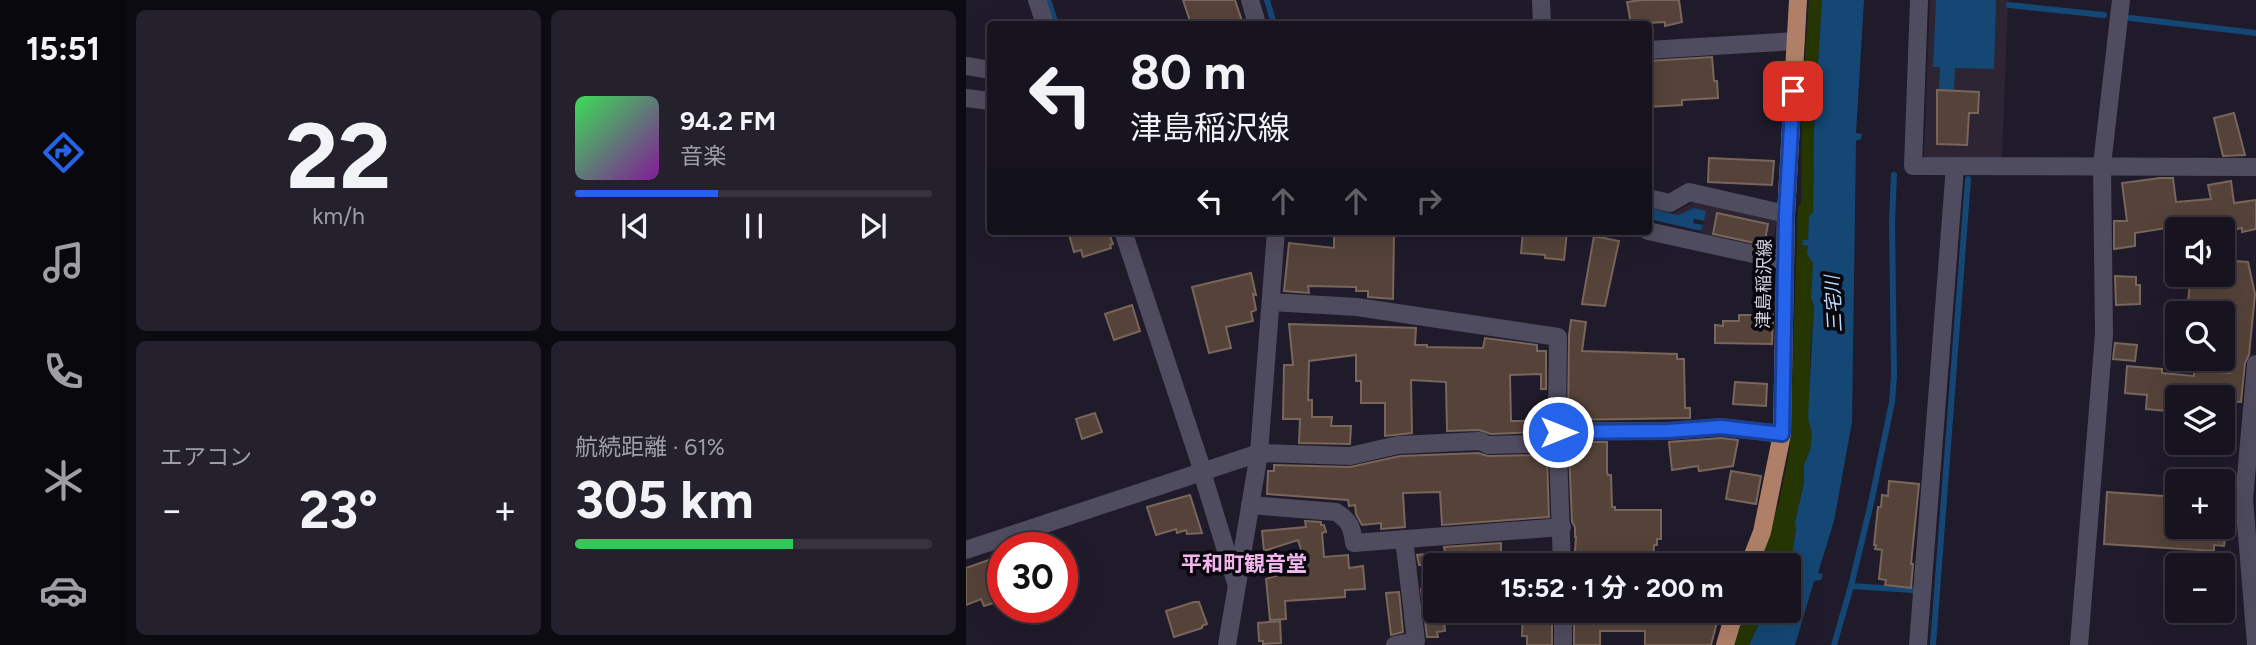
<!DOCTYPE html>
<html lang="ja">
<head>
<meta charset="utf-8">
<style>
	:root { --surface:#171420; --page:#24212d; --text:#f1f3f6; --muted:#9e9ea5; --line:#36333e; --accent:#2563eb }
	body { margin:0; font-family:Figtree,"Noto Sans JP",sans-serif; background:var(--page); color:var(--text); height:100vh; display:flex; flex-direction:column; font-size:26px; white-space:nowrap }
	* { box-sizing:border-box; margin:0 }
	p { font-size:23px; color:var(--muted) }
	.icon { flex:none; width:38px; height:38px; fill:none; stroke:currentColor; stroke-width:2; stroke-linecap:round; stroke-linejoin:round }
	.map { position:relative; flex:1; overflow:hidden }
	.panel { display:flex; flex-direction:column; gap:10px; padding:10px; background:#0d0b12; width:840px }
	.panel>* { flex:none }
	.top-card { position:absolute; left:21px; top:21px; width:665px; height:214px; border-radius:7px; box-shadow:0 7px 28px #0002,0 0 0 2px var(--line); background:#171420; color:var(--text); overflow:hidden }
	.fabs { position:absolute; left:1199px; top:217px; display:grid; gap:14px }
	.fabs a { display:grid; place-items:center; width:70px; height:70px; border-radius:7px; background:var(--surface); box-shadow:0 7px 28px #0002,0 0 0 2px var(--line); font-size:35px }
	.speed { position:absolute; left:21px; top:532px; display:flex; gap:14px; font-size:35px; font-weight:700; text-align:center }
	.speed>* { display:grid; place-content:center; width:91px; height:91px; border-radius:50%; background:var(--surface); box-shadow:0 7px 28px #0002,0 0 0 2px var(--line); line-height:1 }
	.speed .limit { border:10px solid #d22; background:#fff; color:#111 }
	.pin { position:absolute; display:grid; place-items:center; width:60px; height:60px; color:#fff; margin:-30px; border-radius:14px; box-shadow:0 4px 10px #0006 }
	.me { position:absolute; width:77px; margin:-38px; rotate:90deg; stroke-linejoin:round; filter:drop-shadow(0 0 5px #0008) }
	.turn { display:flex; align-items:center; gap:24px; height:147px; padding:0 28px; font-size:32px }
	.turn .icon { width:91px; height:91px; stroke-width:2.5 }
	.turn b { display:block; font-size:49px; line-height:60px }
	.lanes { display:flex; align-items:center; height:66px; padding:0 28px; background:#0003; justify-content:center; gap:35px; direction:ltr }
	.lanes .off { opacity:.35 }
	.big { font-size:52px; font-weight:700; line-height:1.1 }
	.panel .tile { flex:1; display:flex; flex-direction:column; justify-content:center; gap:10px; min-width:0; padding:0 24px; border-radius:10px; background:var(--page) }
	.panel .dial { align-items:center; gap:0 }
	.dial b { font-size:91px; line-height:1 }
	.song { display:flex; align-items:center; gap:21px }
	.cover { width:84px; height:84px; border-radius:10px; background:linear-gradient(135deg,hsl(130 70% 55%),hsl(290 70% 35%)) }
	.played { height:7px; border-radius:4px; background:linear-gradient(90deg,var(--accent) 40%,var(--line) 40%) }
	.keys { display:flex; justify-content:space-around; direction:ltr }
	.heat { display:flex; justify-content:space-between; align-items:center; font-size:38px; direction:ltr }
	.charge { height:10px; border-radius:5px; background:linear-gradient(90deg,#34c759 61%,var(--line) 0) }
	.panel .tiles { flex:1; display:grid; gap:10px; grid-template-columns:repeat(2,1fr) }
	.trip { position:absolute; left:457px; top:553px; width:378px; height:70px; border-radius:7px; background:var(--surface); box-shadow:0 7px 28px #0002,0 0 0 2px var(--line); font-weight:700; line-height:70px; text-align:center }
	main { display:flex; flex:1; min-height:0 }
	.tabs { display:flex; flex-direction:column; width:126px; justify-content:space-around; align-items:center; background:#09080d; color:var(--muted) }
	.tabs .icon { width:49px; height:49px }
	.tabs .on { color:var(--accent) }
	.tabs b { font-size:32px; color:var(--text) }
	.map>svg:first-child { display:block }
	.commercial { fill:#2d2534 }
	.green { fill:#253603 }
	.water { fill:#144774 }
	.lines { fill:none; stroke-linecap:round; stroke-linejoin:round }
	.stream { stroke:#144774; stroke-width:6 }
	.building { fill:#554339; stroke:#79665a; stroke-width:2 }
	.minor { stroke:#504c5f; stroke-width:18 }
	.major { stroke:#af8067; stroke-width:18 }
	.route-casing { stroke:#184099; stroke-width:18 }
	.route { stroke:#2563eb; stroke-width:12 }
	.labels { text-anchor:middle; stroke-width:7; stroke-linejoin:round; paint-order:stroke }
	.street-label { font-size:18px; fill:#d7d5e0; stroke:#08070e }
	.water-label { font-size:19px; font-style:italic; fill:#badbfd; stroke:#08070e }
	.quarter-label { font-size:21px; font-weight:bold; fill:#f3b6ec; stroke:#08070e }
</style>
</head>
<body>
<main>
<nav class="tabs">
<b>15:51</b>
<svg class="icon on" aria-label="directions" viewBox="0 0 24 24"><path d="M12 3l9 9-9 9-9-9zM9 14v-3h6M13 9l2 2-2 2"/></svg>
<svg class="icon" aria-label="music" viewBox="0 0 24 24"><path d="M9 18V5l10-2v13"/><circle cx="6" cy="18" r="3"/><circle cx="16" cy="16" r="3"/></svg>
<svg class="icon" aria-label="phone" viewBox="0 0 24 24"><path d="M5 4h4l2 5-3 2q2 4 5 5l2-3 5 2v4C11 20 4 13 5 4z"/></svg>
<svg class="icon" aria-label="climate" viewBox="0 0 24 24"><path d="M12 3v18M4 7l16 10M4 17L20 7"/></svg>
<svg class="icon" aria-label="car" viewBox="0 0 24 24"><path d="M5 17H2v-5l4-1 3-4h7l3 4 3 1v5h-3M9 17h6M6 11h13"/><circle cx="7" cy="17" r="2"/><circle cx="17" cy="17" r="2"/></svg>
</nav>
<section class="panel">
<div class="tiles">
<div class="tile dial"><b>22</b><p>km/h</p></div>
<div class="tile">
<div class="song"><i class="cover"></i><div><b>94.2 FM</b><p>音楽</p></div></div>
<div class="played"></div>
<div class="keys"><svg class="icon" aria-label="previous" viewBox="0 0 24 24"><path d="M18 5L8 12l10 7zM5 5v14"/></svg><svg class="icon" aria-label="pause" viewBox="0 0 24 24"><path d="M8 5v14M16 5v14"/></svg><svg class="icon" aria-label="next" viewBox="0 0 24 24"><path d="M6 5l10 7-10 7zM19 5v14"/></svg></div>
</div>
<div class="tile"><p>エアコン</p>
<div class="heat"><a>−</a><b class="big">23°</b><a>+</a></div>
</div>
<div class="tile"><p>航続距離 · 61%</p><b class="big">305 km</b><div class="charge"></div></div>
</div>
</section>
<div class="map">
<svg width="1290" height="645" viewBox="0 0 1290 645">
	<rect width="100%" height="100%" fill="#1f1b2b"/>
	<g class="commercial">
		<polygon points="964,0 1042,0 1036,158 958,158"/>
		<polygon points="729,202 811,221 804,249 735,233 740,211 728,208 712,215 706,214"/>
	</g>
	<g class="green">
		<polygon points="843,0 856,0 848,129 847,213 843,216 842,240 837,240 836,245 842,246 844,258 847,263 845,298 848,305 844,354 846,434 844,450 838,465 838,483 829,522 830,530 826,555 819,561 817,565 791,565 813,503 824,447 832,206 835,204 836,98"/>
		<polygon points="777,611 799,611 783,645 769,645"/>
	</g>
	<g class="water">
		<polygon points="856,0 898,0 890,133 896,134 895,139 890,141 886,422 868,521 852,573 857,574 855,580 848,581 829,645 783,645 799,611 822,611 822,565 817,565 819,561 826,555 830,530 829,522 838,483 838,465 844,450 846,434 842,417 848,305 845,298 847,263 841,254 842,246 836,245 837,240 842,240 843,216 847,212 848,129"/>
		<polygon points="970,0 1030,0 1028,69 989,68 988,90 973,90 974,67 967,67"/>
		<polygon points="683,208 712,215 728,208 740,211 738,221 728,219 727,223 737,225 735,231 683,219"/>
	</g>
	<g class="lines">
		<g class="stream">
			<polyline points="82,0 90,24"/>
			<polyline points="301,0 308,24"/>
			<polyline points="1043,5 1138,15"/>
			<polyline points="1164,18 1290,33"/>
			<polyline points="885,586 905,503 926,402 928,376 926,221 928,175"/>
			<polyline points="868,645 885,586 946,590"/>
			<polyline points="967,645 1002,179"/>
		</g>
	</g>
	<g class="building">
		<polygon points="217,0 269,0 277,24 225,24"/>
		<polygon points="675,0 713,0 716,22 699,26 699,22 665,24 661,2"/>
		<polygon points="746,57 748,81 751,81 752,98 716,100 716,105 682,107 682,61"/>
		<polygon points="971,90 1013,92 1012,113 1003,113 1001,145 971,144"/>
		<polygon points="1268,113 1279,155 1257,156 1248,118"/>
		<polygon points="743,158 808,161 806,185 742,182"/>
		<polygon points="1194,178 1207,178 1210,202 1245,199 1242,185 1265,181 1268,203 1290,200 1290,229 1276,232 1276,228 1256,232 1256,229 1252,229 1252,227 1200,228 1169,233 1169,246 1148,249 1148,221 1161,221 1156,183"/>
		<polygon points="751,213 802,224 798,245 747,234"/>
		<polygon points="102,231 142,231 147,244 144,245 145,248 117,257 115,250 108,252"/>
		<polygon points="368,231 428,233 427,299 402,297 402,291 390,291 390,287 342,286 343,293 318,291 323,243 368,248"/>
		<polygon points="557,231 601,231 598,260 579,258 579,255 555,253"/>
		<polygon points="628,236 653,241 639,306 616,304"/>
		<polygon points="1256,260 1282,262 1289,294 1283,355 1279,363 1275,402 1256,401 1256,397 1211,397 1211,412 1180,409 1181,395 1159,393 1161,366 1196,369 1196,373 1228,376 1228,370 1264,373 1267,323 1262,322 1263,313 1221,313 1224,281 1234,282 1235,275 1256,275"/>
		<polygon points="285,273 290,295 287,294 290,310 285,312 287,321 260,327 265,348 243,353 226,287"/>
		<polygon points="1149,276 1170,277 1170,285 1174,285 1174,304 1150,305"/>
		<polygon points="166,305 174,331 148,340 139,314"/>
		<polygon points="773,315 807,315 806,344 749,343 749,325 757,326 757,321 773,321"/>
		<polygon points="605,320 620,322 616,351 711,354 711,359 718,359 719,408 724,408 724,418 602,420 603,335"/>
		<polygon points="323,324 450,328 449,345 461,345 461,347 517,348 519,338 571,345 571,351 580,351 580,389 575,389 575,374 544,375 545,421 575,421 575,432 525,434 513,430 481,431 480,382 445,380 446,433 419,436 419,403 395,403 395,381 390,381 390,355 343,361 342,400 346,400 346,417 366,417 365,426 385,426 384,444 333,443 334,419 317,419 318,365 327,365"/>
		<polygon points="1149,343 1171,345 1169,361 1147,359"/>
		<polygon points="769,382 801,384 800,406 767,404"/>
		<polygon points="129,413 136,432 116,439 110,419"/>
		<polygon points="755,438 772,440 767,466 733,471 732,466 706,470 703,442"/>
		<polygon points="605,442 641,442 641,472 642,475 645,475 646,507 649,507 649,510 695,510 695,539 691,539 691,545 688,545 687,565 650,563 650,565 608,565 610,537 609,537 609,527 606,522 603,451 605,451"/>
		<polygon points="512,453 522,456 581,455 583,517 476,525 474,492 437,493 439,527 415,529 415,523 396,525 390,514 389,505 383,506 382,500 301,494 302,471 308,471 308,465 384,467 434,456"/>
		<polygon points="765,471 795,476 790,504 760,499"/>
		<polygon points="923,481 953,484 945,564 947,564 945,588 919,585 920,580 913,579 916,550 909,549 910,545 908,545 912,507 915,507 916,495 922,496"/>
		<polygon points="1141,492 1211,497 1211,527 1260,527 1258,546 1248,545 1248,551 1138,544"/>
		<polygon points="224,495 236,533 221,534 220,530 211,533 210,529 190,535 181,507"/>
		<polygon points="339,521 355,522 355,525 358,525 360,532 356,533 358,557 382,555 383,568 397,566 399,589 379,590 379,597 319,601 320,619 304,620 300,579 340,566 332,540 298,551 296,531 340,527"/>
		<polygon points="535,543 535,565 453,565 451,555 479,552 478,547"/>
		<polygon points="37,555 37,600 18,606 15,599 0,605 0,568"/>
		<polygon points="469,587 469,611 477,611 479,631 471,632 472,637 461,637 455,589"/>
		<polygon points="433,592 437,632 425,635 420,593"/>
		<polygon points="228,602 233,602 241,624 236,626 236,628 208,637 200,611"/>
		<polygon points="557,611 586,611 586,645 561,645 561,636 556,636"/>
		<polygon points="608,611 754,611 745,645 679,645 679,631 634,631 634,645 608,645"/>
		<polygon points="314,621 315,643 297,644 297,641 293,641 292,623"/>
	</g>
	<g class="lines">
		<g class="minor">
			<polyline points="71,0 79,24"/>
			<polyline points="284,0 291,24"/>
			<polyline points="575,0 576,24"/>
			<polyline points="953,0 947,166 1290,167"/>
			<polyline points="682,50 830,41"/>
			<polyline points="0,66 24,70"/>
			<polyline points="0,98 24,101"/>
			<polyline points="682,198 704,203 723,192 820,214"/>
			<polyline points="157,231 237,472"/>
			<polyline points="682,231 819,261"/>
			<polyline points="305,302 391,307 592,337 591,424 596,565"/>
			<polyline points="1290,364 1278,499 1290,644"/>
			<polyline points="592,431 702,431 755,427 816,434"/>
			<polyline points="236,472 270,583"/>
			<path d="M284,505L370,512C384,521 386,527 388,543L596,527"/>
			<polyline points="0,550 293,453 384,456 432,445 514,441 522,445 592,443"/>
			<polyline points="597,611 597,645"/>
			<polyline points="261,645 293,453 310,231"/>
			<polyline points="429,645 450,641 438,539"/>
			<polyline points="952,645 989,166"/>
			<polyline points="1113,645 1138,334 1136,165 1155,0"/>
		</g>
		<g class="major">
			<polyline points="783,565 796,532 816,434 820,214 832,0"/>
			<polyline points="759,645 769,611"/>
		</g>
	</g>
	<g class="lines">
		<g class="route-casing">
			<polyline id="route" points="592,432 702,431 755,427 816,434 820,214 827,91"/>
		</g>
		<use href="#route" class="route"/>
	</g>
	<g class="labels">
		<g class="street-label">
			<text transform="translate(798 284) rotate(-89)" y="6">津島稲沢線</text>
		</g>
		<g class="water-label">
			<text transform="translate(867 304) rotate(-93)" y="7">三宅川</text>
		</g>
		<g class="quarter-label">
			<text x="278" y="571">平和町観音堂</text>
		</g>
	</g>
</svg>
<div class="fabs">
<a><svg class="icon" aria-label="sound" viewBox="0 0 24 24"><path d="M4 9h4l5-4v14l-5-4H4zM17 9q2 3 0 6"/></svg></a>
<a><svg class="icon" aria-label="search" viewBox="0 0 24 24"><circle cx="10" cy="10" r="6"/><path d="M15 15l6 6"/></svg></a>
<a><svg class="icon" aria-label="layers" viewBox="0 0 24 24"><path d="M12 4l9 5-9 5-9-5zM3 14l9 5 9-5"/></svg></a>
<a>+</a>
<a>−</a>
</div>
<div class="speed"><div class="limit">30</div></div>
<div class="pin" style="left:827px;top:91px;background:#d93025"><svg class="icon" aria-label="arrive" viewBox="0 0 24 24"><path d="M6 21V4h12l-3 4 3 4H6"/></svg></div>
<svg class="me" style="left:592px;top:432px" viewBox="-20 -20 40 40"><circle r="17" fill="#2563eb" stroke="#fff" stroke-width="3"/><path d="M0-11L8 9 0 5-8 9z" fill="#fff"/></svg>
<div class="trip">15:52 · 1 分 · 200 m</div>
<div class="top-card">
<div class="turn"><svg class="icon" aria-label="left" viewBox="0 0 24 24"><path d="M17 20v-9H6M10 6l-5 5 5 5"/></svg><div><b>80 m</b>津島稲沢線</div></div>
<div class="lanes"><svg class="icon" aria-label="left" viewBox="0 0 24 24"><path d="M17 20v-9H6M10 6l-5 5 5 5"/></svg><svg class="icon off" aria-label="ahead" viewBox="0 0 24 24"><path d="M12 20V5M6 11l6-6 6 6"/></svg><svg class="icon off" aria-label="ahead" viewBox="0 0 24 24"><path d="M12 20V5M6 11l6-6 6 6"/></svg><svg class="icon off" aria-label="right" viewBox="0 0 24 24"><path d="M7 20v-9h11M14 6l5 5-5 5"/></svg></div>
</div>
</div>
</main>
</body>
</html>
